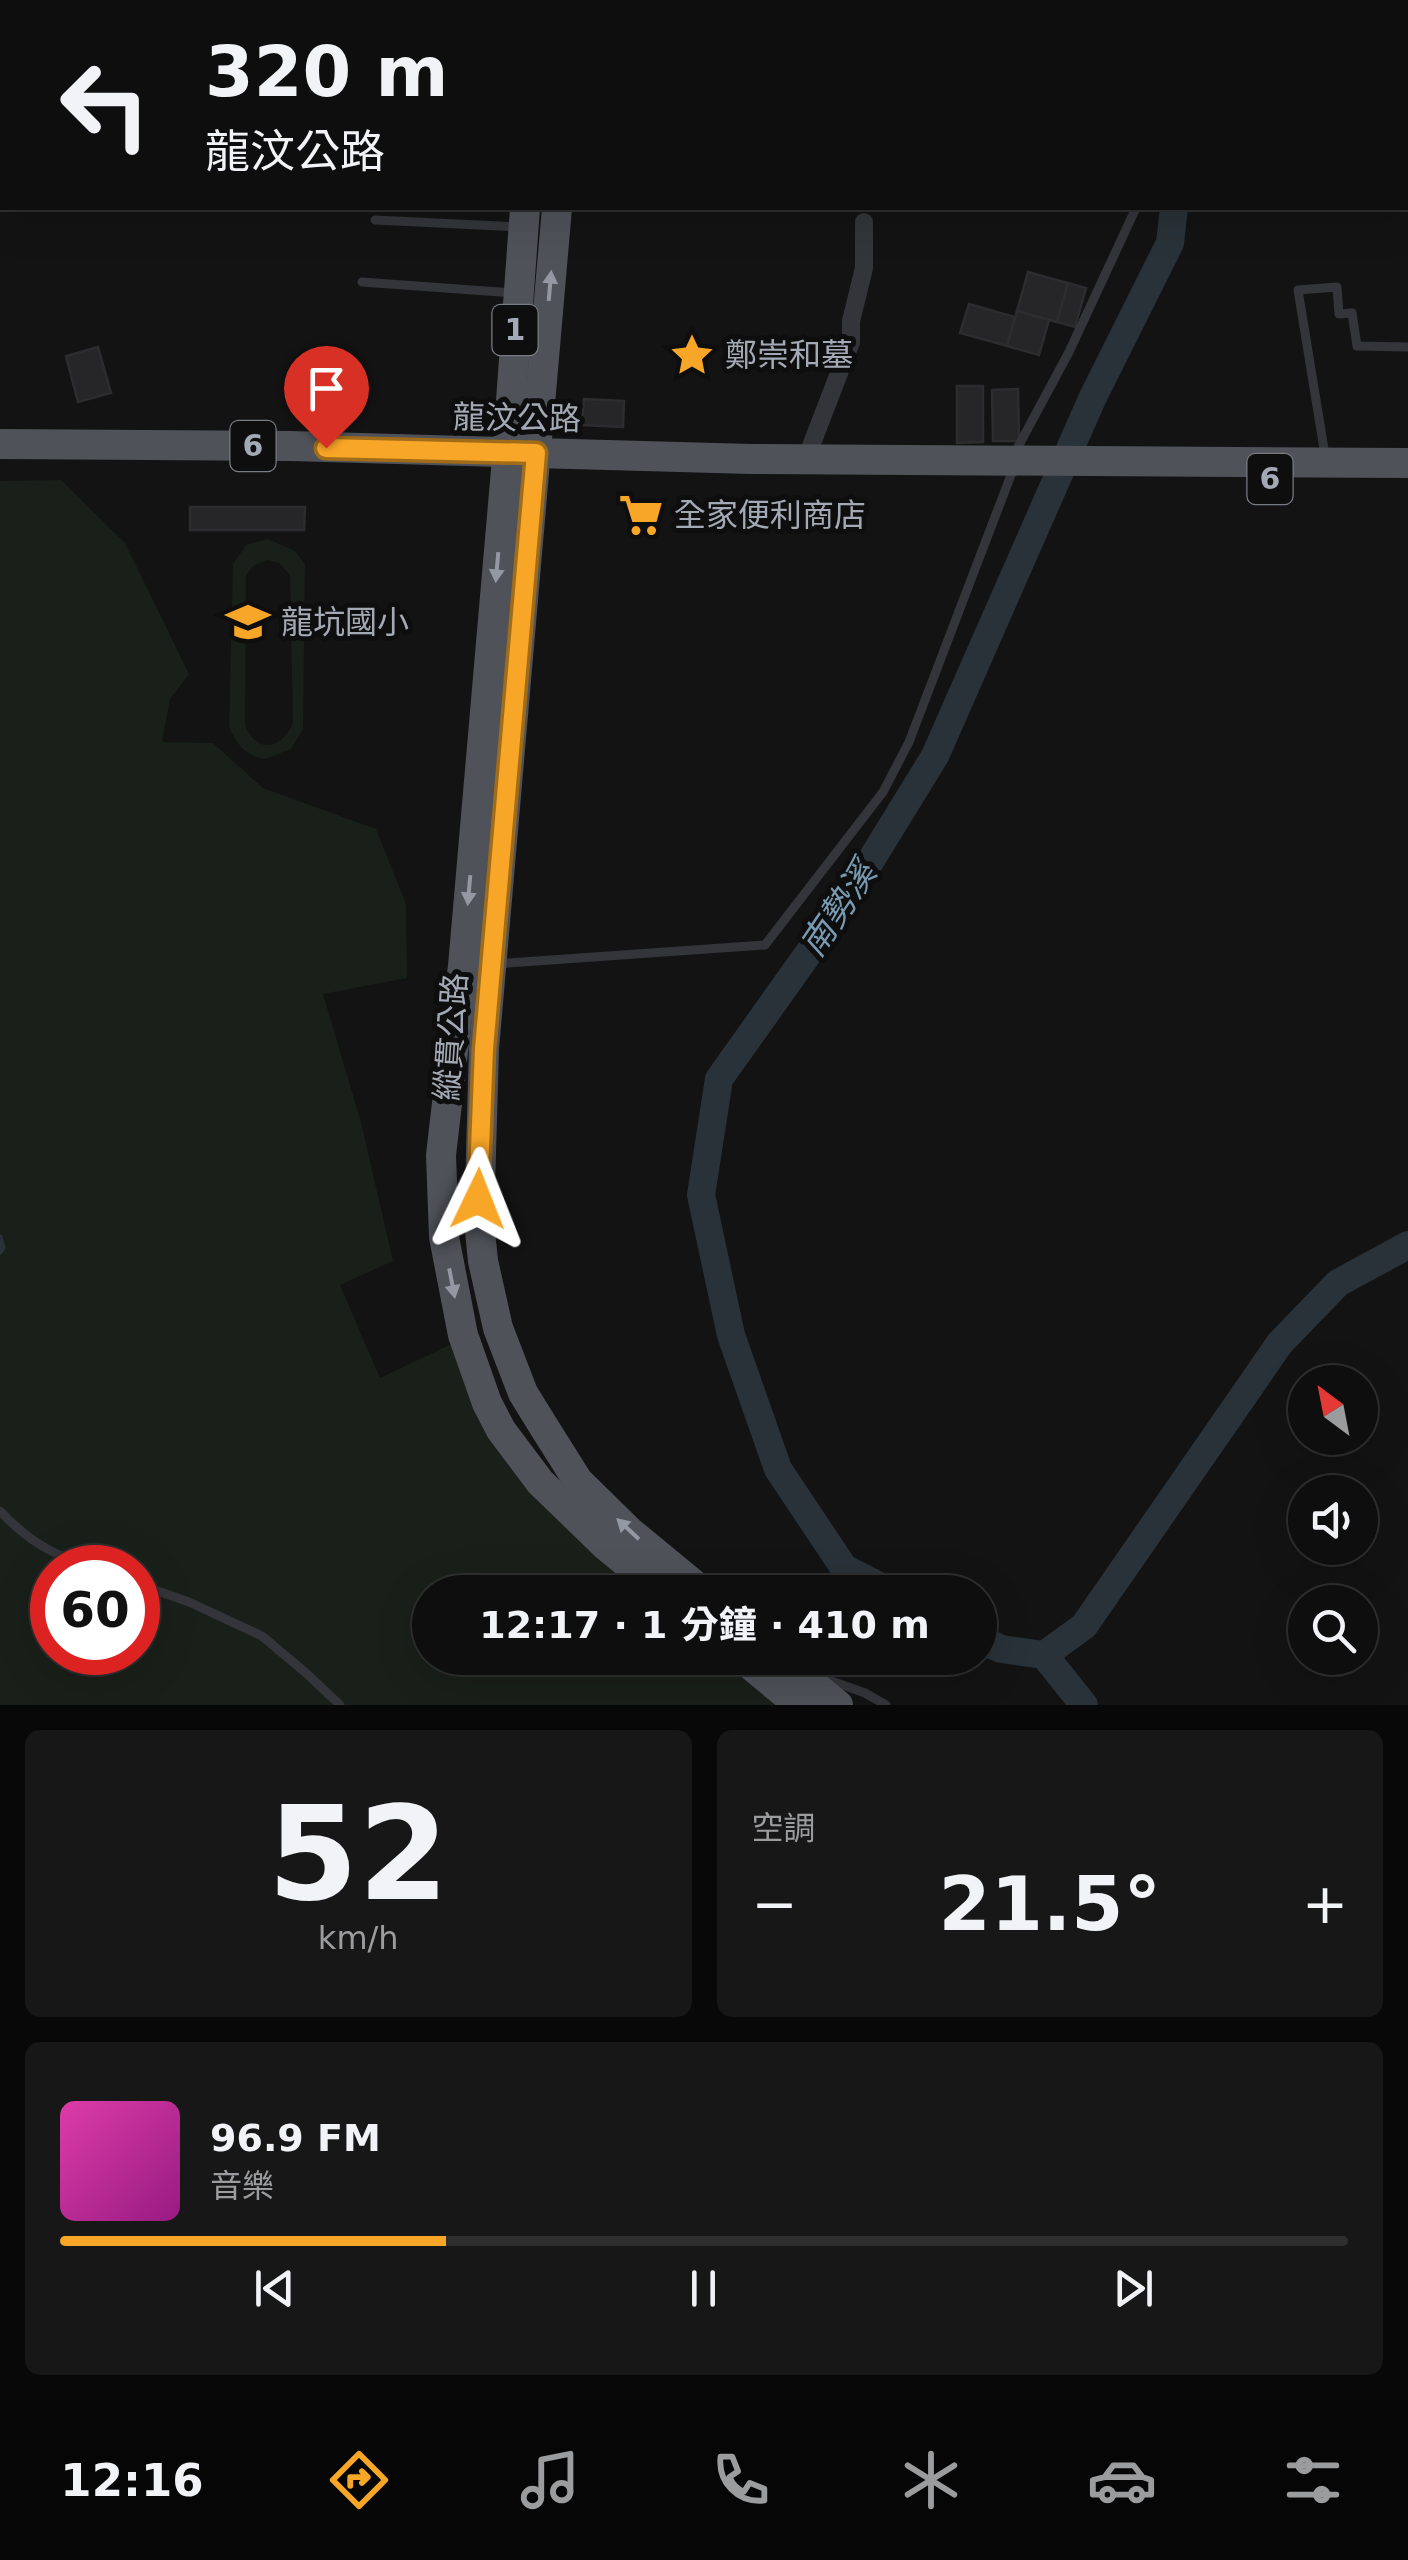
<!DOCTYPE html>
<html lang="zh-TW">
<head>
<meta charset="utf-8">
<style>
	:root { --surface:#0e0e0f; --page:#171718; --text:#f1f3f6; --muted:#9b9c9e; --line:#2e2e2f; --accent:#f8a627 }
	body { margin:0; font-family:"DejaVu Sans","Noto Sans TC",sans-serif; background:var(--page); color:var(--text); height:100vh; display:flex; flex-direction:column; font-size:38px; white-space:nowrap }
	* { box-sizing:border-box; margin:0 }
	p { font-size:32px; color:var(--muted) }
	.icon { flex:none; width:55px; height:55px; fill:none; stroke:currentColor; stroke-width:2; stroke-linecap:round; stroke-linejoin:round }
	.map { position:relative; height:1705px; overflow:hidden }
	.side { display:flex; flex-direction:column; gap:25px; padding:25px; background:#080808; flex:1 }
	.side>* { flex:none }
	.guide { position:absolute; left:0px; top:0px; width:1410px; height:210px; box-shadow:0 10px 40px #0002,0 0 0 2px var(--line); background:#0e0e0f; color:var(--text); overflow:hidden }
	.needle { width:65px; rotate:328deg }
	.buttons { position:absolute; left:1288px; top:1365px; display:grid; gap:20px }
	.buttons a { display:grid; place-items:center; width:90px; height:90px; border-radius:50%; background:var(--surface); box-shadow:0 10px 40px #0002,0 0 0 2px var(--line); font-size:50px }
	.speed { position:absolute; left:30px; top:1545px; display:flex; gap:20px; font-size:50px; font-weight:700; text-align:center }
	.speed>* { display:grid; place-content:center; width:130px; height:130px; border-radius:50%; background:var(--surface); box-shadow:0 10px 40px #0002,0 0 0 2px var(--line); line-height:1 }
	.speed .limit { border:15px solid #d22; background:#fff; color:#111 }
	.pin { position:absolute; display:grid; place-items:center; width:85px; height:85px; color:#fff; margin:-102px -42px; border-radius:50% 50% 50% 0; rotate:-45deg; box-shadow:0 0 10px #0007 }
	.pin .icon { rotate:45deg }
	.me { position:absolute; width:110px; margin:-55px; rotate:2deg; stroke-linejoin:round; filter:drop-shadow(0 0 8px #0008) }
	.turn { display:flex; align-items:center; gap:35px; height:210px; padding:0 40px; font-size:45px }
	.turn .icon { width:130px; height:130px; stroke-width:2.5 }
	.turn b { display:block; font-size:70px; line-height:85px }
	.big { font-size:75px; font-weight:700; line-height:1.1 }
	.side .tile { flex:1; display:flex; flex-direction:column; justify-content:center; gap:15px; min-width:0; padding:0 35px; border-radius:15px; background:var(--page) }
	.side .dial { align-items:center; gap:0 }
	.dial b { font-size:130px; line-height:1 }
	.song { display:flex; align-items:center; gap:30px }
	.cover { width:120px; height:120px; border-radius:15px; background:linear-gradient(135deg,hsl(320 70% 55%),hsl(310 70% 35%)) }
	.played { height:10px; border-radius:5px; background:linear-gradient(90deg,var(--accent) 30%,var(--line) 30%) }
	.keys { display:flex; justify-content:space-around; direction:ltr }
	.heat { display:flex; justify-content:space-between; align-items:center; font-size:55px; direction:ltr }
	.side .tiles { flex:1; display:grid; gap:25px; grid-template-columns:1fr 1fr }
	.tile:last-child { grid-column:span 2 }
	.trip { position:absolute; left:412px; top:1575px; width:585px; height:100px; border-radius:50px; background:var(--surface); box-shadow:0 10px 40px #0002,0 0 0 2px var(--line); font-weight:700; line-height:100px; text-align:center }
	.dock { display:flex; height:160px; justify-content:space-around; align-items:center; background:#060606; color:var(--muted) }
	.dock .icon { width:70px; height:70px }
	.dock .selected { color:var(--accent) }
	.dock b { font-size:45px; color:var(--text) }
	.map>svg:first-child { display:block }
	.green { fill:#191f19; fill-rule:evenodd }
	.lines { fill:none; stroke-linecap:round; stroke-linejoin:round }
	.stream { stroke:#293238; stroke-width:5 }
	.river { stroke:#293238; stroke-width:28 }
	.building { fill:#262628; stroke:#2d2d30; stroke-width:2.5 }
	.service { stroke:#33353a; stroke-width:9 }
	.minor { stroke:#33353a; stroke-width:18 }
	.primary { stroke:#4f5259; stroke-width:30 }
	.oneway { fill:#9398a3 }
	.route-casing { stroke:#a16c19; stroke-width:25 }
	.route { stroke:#f8a627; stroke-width:18 }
	.labels { text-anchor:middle; stroke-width:10; stroke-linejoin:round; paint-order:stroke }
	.shield { fill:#0e0e0f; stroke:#777b83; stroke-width:2.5 }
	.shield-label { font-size:30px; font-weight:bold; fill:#a4aab5 }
	.poi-label { font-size:32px; fill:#a4aab5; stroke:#0e0e0f; text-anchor:start }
	.street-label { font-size:32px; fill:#a4aab5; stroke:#0e0e0f }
	.water-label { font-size:35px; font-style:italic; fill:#799bb2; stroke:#0e0e0f }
</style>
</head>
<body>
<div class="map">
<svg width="1408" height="1705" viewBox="0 0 1408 1705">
	<rect width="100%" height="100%" fill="#131314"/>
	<g class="green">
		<path d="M61,480L125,543L189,674L170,699L162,742L213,743L263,788L376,829L406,904L407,978L323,994L361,1122L393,1261L340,1285L380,1378L462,1339L522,1454L663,1592H430V1658H742L799,1705H0V481ZM52,1568H138V1652H52Z"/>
		<path d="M268,539L295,551L305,564L303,729L291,749L265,759C245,756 237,745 229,727L233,564L246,545ZM267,560L279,563L290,575L293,723C282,749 257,755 245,725L246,576L253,566Z"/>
	</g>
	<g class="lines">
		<g class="stream">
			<polyline points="1291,0 1300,2"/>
			<polyline points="1408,23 1408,24"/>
			<polyline points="0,1237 3,1248 0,1252"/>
		</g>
		<g class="river">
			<polyline points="1122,0 1124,2"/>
			<polyline points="15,2 16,0"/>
			<polyline points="0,52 2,44"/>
			<polyline points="891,1592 844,1568 778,1469 731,1335 701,1195 719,1079 847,899 935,756 1092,399 1170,243 1174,208"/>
			<polyline points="980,1639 1001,1649 1044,1655 1084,1626 1280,1343 1338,1283 1408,1245"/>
			<polyline points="1044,1655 1084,1705"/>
		</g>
	</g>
	<g class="building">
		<polygon points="1028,272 1068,283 1057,322 1017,311"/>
		<polygon points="1068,283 1086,288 1075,327 1057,322"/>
		<polygon points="969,304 1015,317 1007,346 960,333"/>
		<polygon points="1017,311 1049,320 1039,355 1007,346"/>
		<polygon points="98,347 111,393 78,402 66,356"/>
		<polygon points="957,386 983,386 983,442 957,443"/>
		<polygon points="1018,389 1019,441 993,441 992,390"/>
		<polygon points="584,399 624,401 623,427 582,425"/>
		<polygon points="190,507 305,507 304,530 190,530"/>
	</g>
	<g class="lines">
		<g class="service">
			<polyline points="1079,0 1081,2"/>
			<polyline points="41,2 42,0"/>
			<polyline points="0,104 2,99"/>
			<polyline points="375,220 520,227"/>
			<polyline points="362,282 515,293"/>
			<polyline points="1325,455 1298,290 1337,287 1339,314 1352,313 1357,346 1408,347"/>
			<polyline points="1013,456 1069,352 1136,208"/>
			<polyline points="494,964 765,945 883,792 909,742 1011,475"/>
			<path d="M0,1511C28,1541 52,1554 91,1568"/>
			<polyline points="138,1584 189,1602 262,1636 306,1673 340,1705"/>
			<polyline points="820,1677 865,1693 886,1705"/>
		</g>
		<polyline class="minor" points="806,459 851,342 851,321 864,268 864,222"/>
		<g class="primary">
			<polyline points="540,2 541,0"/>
			<polyline points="571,2 571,0"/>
			<polyline points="525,208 506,470 463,966 441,1155 444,1237 463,1335 487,1403 501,1430 540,1482 606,1546 662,1592"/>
			<polyline points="557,208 484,1049 479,1221 483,1261 498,1328 523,1393 544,1427 578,1481 629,1531 703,1592"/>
			<polyline points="0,444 291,446 751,459 1408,463"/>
			<polyline points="742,1658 799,1705"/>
			<polyline points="781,1658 838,1705"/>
		</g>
	</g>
	<defs><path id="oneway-solid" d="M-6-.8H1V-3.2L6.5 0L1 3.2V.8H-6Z" transform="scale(2.5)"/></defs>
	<g class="oneway">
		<use href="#oneway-solid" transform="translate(550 286) rotate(-85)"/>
		<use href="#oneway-solid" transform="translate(497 567) rotate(95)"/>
		<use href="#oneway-solid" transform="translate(469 890) rotate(95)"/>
		<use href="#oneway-solid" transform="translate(452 1283) rotate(79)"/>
		<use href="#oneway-solid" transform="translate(628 1529) rotate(-137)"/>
	</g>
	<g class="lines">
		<g class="route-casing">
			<polyline id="route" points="326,448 536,453 484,1049 478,1199"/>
		</g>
		<use href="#route" class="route"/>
	</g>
	<defs>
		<g id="sight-bare" transform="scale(3.45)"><path d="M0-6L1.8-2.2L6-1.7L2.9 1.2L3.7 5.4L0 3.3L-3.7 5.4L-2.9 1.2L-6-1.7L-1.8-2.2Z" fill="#f8a627" stroke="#0e0e0f" stroke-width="2.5" paint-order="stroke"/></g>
		<g id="supermarket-bare" transform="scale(3.45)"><path d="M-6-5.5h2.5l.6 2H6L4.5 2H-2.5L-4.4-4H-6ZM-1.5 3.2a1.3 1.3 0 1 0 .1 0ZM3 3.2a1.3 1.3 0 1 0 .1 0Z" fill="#f8a627" stroke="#0e0e0f" stroke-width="2.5" paint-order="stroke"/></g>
		<g id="school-bare" transform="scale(3.45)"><path d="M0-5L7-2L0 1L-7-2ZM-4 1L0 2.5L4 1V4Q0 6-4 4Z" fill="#f8a627" stroke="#0e0e0f" stroke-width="2.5" paint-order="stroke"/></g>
	</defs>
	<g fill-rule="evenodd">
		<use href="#sight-bare" x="692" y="355"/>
		<use href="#supermarket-bare" x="641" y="515"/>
		<use href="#school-bare" x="248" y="622"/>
	</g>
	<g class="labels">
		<g class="shield">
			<rect x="492.5" y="305" width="45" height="50" rx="8"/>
			<rect x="230.5" y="421" width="45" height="50" rx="8"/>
			<rect x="1247.5" y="454" width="45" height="50" rx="8"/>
		</g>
		<g class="shield-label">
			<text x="515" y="340">1</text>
			<text x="253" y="456">6</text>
			<text x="1270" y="489">6</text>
		</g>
		<g class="poi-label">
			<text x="725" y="366">鄭崇和墓</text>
			<text x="674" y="526">全家便利商店</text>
			<text x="281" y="633">龍坑國小</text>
		</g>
		<g class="street-label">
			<text transform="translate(517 418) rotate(1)" y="11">龍汶公路</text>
			<text transform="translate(451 1037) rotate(-86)" y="11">縱貫公路</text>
		</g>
		<g class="water-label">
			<text transform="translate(838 909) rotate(-56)" y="12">南勢溪</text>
		</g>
	</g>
</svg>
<div class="buttons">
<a><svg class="needle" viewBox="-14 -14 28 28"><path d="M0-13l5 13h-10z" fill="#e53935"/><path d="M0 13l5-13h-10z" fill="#9b9c9e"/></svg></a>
<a><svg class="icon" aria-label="sound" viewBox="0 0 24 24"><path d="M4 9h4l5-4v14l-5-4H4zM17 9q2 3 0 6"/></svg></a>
<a><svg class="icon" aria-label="search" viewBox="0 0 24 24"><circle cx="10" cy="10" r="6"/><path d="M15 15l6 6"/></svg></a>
</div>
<div class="speed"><div class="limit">60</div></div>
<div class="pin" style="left:326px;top:448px;background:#d93025"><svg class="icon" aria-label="arrive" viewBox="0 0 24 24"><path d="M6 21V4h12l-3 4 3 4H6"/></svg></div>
<svg class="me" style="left:478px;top:1199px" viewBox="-20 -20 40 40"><path d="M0-17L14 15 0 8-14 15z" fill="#f8a627" stroke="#fff" stroke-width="4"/></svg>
<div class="trip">12:17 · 1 分鐘 · 410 m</div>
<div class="guide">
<div class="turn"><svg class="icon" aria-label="left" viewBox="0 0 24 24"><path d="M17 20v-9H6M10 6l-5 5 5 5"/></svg><div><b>320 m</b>龍汶公路</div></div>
</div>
</div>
<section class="side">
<div class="tiles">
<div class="tile dial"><b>52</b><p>km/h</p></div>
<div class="tile"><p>空調</p>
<div class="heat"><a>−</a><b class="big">21.5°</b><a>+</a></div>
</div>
<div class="tile">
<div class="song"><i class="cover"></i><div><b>96.9 FM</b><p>音樂</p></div></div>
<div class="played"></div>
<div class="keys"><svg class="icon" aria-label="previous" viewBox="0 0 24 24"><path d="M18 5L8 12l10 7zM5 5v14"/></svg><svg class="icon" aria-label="pause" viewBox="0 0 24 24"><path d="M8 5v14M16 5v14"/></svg><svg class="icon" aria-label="next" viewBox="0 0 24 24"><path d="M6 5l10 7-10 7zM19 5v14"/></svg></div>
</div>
</div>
</section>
<nav class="dock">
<b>12:16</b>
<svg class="icon selected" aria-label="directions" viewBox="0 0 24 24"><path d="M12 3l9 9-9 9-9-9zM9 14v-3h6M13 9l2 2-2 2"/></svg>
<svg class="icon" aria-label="music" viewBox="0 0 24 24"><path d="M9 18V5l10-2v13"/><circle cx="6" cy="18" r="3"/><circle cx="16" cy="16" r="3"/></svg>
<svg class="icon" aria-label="phone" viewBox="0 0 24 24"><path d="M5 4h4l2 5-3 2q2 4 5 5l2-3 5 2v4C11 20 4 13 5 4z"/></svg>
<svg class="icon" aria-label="climate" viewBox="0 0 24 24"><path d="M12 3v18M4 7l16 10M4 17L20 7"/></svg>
<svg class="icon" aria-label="car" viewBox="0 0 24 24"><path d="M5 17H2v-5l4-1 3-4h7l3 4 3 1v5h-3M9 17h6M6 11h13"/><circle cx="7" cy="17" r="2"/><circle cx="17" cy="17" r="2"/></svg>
<svg class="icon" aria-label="filters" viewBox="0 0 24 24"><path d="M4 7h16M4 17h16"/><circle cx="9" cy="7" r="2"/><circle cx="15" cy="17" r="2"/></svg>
</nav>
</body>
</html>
